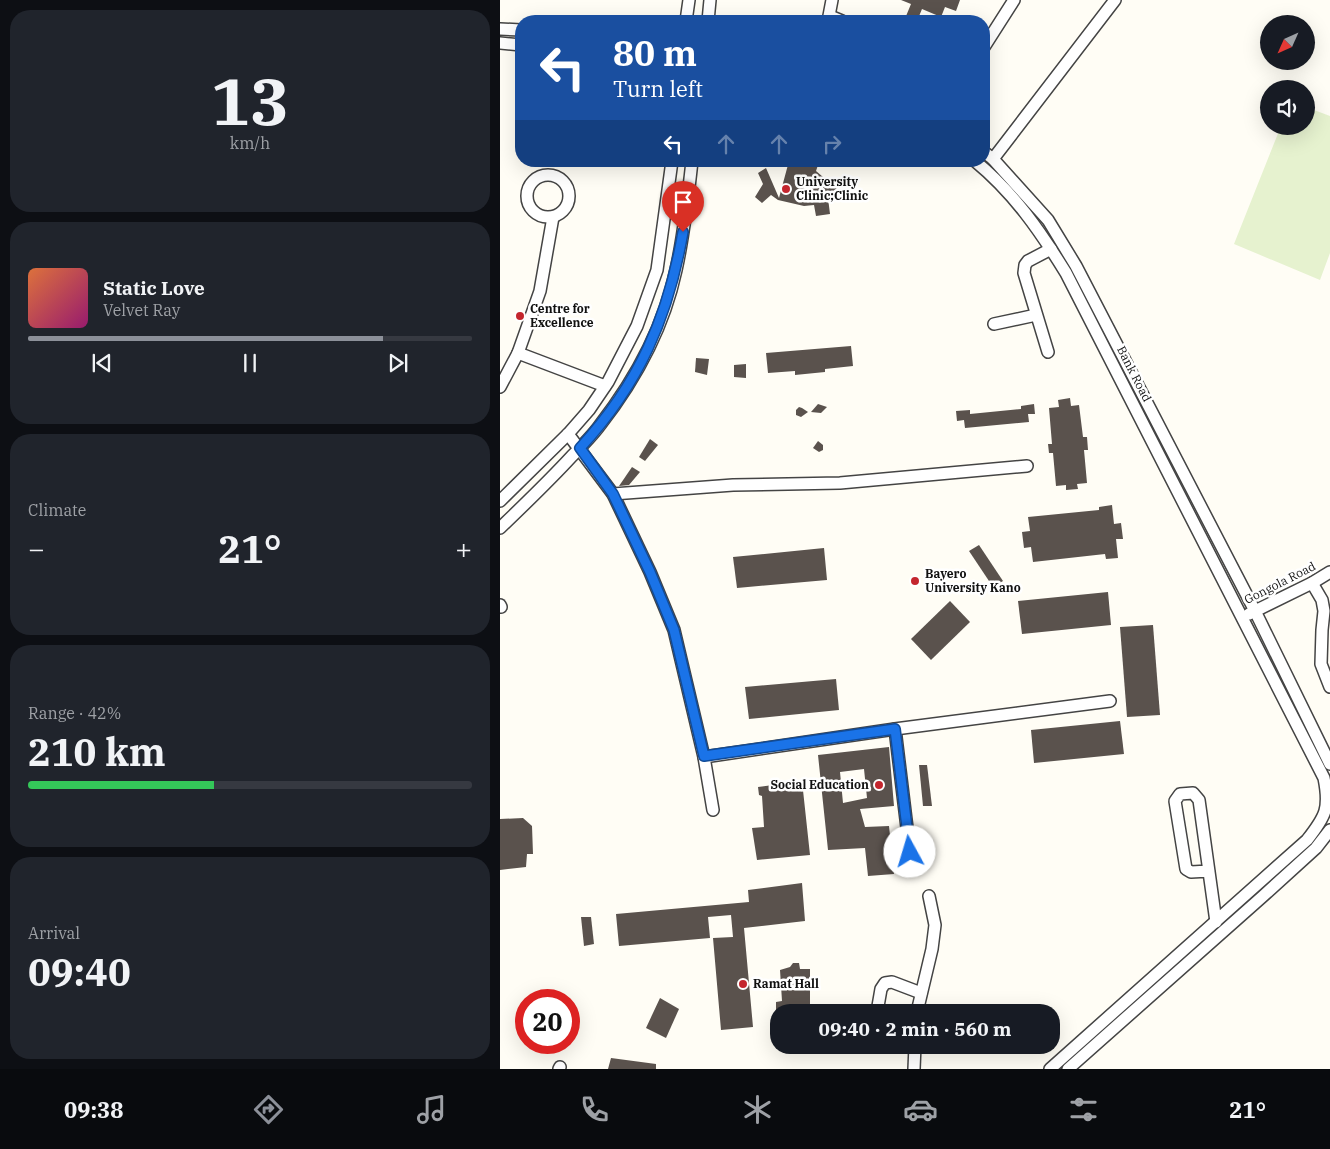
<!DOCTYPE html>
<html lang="en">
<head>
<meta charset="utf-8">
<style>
	:root { --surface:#171b24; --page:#20242c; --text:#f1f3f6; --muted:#9ea1a6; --line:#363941; --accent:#8c9099 }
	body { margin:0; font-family:"IBM Plex Serif",serif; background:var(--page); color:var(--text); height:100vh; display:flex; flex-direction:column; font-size:19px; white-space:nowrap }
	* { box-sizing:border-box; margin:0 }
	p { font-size:16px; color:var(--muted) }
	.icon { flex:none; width:28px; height:28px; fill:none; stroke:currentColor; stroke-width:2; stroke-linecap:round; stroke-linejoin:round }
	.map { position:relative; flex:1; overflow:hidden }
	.sheet { display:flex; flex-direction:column; gap:10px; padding:10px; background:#0d0f14; width:500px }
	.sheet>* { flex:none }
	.guide { position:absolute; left:15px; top:15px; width:475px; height:152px; border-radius:20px; box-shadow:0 5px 20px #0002; background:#1a4fa0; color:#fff; overflow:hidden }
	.needle { width:32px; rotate:225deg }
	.buttons { position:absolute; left:760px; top:15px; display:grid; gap:10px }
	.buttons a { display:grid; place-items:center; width:55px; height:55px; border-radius:50%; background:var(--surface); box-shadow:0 5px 20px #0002; font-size:25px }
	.speed { position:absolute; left:15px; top:989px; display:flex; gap:10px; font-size:25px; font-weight:700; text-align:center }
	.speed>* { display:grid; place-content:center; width:65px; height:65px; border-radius:50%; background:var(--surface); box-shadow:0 5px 20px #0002; line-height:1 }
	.speed .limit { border:8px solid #d22; background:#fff; color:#111 }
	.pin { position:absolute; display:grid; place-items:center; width:42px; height:42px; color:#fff; margin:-51px -21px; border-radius:50% 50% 50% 0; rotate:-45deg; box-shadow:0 0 5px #0007 }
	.pin .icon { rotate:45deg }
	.me { position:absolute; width:55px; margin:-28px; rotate:354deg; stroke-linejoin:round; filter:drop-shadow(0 0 4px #0008) }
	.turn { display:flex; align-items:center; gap:18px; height:105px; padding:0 15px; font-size:22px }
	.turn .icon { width:65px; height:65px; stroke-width:2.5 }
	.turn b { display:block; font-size:35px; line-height:42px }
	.lanes { display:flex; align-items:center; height:48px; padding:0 15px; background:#0003; justify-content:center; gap:25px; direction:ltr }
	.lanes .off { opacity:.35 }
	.big { font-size:38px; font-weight:700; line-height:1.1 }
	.sheet .card { flex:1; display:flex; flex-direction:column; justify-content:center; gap:8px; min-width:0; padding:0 18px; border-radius:20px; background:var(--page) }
	.sheet .dial { align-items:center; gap:0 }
	.dial b { font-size:65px; line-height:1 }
	.song { display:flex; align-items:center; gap:15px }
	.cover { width:60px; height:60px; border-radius:8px; background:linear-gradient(135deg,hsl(20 70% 55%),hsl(320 70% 35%)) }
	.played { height:5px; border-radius:2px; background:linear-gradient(90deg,var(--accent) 80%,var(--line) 80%) }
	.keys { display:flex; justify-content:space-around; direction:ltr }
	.heat { display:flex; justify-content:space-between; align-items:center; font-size:28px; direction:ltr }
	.charge { height:8px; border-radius:4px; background:linear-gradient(90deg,#34c759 42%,var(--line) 0) }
	.trip { position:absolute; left:270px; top:1004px; width:290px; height:50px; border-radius:20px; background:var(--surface); box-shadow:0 5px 20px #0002; font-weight:700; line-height:50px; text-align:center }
	.tabs { display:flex; height:80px; justify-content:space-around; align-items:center; background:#090b0e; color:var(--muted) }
	.tabs .icon { width:35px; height:35px }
	.tabs .on { color:var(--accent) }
	.tabs b { font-size:22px; color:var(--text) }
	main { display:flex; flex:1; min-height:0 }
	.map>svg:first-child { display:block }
	.pitch { fill:#e6f2cf }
	.building { fill:#5a524d; fill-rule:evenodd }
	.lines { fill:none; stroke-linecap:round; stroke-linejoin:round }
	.minor-casing { stroke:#444; stroke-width:14 }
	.minor { stroke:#fff; stroke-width:11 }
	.route-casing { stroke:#114b97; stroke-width:12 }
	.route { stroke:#1a73e8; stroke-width:9 }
	.poi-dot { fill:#c4262e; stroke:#fff; stroke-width:2 }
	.labels { text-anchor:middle; stroke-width:5; stroke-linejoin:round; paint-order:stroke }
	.poi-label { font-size:12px; font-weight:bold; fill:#111; stroke:#fff; text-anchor:start }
	.street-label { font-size:12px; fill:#111; stroke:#fff }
</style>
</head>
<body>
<main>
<section class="sheet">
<div class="card dial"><b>13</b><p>km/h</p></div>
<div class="card">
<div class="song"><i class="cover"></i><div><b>Static Love</b><p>Velvet Ray</p></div></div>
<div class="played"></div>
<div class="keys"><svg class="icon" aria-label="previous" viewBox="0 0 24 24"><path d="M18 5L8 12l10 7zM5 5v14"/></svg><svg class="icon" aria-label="pause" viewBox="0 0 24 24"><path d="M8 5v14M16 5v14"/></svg><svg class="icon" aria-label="next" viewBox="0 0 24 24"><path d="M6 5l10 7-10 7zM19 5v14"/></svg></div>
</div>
<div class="card"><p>Climate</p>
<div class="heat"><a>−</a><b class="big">21°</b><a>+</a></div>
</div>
<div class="card"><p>Range · 42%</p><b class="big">210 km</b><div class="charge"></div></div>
<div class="card"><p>Arrival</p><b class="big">09:40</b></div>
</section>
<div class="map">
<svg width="830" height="1069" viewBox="0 0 830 1069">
	<rect width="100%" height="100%" fill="#fffdf5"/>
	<polygon class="pitch" points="806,107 830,116 830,253 820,280 734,244 781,126 806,126"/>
	<g class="building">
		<polygon points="401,0 460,0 456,11 445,7 441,17 422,9 417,21 404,21 411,4"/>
		<polygon points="289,161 305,161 318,165 316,171 337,189 328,198 330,214 316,216 314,205 304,206 278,200 271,195 262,203 255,197 263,184 258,173 266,168 279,198"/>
		<polygon points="351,346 353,366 325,369 325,372 295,375 295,371 268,373 266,353"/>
		<polygon points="196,358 209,359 207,375 195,372"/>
		<polygon points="246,364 246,378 234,377 234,365"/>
		<polygon points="570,398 571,406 579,405 583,437 587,437 588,450 584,450 587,483 577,484 578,489 566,490 566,485 556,486 553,453 549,453 548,444 552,444 549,408 559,407 558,400"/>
		<polygon points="318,404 327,407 321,413 311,412"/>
		<polygon points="534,404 535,414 528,414 529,422 465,428 464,420 457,421 456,411 470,410 470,414 521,409 521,406"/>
		<polygon points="299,407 302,408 308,412 301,417 296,415 296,410"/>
		<polygon points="150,439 158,445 145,461 139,457"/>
		<polygon points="318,441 323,445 323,450 319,452 313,448"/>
		<polygon points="132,467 140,472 129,485 119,486"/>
		<polygon points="612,505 614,524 621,523 623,539 616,539 618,558 606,559 605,554 533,562 531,547 524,548 522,532 530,531 528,517 599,510 599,507"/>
		<polygon points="479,545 503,581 493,587 469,551"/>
		<polygon points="324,548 327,580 237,588 233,557"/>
		<polygon points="608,592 611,625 522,634 518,601"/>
		<polygon points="450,601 470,622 431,660 411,639"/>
		<polygon points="653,625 660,715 627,717 620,627"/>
		<polygon points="336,679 339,710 249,719 245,687"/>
		<polygon points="620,721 624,754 534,763 531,730"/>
		<path d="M389,747L394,806L360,809L365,827L389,826L394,874L368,876L365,848L328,850L318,755ZM364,769L367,798L343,803L340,772Z"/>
		<polygon points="419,765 427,765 432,806 423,806"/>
		<polygon points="302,781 310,855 257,860 252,828 264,827 262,796 259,795 258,787"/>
		<polygon points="23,818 32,826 33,854 27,854 26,867 0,870 0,819"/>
		<polygon points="302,883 305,921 244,928 253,1027 221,1030 213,938 233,937 231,915 208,917 210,938 119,946 116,914 249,902 248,890"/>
		<polygon points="81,917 91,917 94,944 84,946"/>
		<polygon points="293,963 299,963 300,969 310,969 310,1012 276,1012 276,1002 282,1001 280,970 290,967"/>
		<polygon points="160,998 179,1009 166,1038 146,1028"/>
		<polygon points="287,1045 303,1045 300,1054 293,1054"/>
		<polygon points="111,1058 156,1064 156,1069 108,1069"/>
	</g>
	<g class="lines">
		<g class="minor-casing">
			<g id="minor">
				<polyline points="330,16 342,21"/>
				<polyline points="186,21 189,0"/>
				<polyline points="208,21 210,0"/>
				<polyline points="328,21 332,0"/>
				<polyline points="0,29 21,30"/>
				<polyline points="0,43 21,45"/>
				<polyline points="484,47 514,0"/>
				<polyline points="484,152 493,159 548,220 576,266 755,611 830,764"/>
				<polyline points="493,159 615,0"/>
				<path d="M475,161C514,193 540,231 566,273L824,778C830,808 826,816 807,840L550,1069"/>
				<circle cx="48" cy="196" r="21"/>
				<polyline points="494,324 536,315"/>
				<polyline points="548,352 524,273 525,265 528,261 551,249"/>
				<polyline points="18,353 105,386"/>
				<polyline points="0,387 18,353 40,291 53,217"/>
				<polyline points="68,434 113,494 150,572 174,630 204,757 213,810"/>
				<polyline points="113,494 233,485 340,483 527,466"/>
				<polyline points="0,501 68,434 89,410 108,382 137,326 157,270 172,161"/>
				<path d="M0,528C24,505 49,481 72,456C82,446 92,436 100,425C135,380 164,326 176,270C184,234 188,198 192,161"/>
				<polyline points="812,583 822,600 824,611 822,630 821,664 830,687"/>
				<polyline points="0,605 1,607"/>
				<polyline points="749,614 812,583 830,572"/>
				<polyline points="395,729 412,869"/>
				<polyline points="204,757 395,729 610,701"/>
				<polyline points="709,871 691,872 686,869 675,801 680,794 693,793 699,800 716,922"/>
				<polyline points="377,1012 381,989 385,983 392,982 421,993"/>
				<polyline points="417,1012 432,949 435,925 429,896"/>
				<polyline points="59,1069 60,1067"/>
				<polyline points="414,1069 415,1045"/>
				<polyline points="568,1069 762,897 816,848 830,830"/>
			</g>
		</g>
		<use href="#minor" class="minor"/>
	</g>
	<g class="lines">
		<g class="route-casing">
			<path id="route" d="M183,232C168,318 139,384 80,448L113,494L150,572L174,630L204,756L395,729L410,852"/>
		</g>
		<use href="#route" class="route"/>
	</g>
	<g class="poi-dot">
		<circle cx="286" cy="189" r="5"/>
		<circle cx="20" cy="316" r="5"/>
		<circle cx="415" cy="581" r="5"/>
		<circle cx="379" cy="785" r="5"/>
		<circle cx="243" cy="984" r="5"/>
	</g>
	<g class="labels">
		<g class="poi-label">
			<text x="296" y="186">University<tspan x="296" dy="14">Clinic;Clinic</tspan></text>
			<text x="30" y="313">Centre for<tspan x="30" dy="14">Excellence</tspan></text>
			<text x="425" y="578">Bayero<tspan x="425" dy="14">University Kano</tspan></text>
			<text x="369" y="789" text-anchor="end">Social Education</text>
			<text x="253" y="988">Ramat Hall</text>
		</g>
		<g class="street-label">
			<text transform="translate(634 374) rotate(63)" y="4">Bank Road</text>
			<text transform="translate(780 583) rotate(-27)" y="4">Gongola Road</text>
		</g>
	</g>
</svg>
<div class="buttons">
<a><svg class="needle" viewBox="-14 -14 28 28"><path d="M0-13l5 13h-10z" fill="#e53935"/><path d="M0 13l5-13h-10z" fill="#9ea1a6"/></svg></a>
<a><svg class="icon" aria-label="sound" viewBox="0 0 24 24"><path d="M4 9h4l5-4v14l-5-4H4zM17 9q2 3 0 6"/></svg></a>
</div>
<div class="speed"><div class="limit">20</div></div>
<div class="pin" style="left:183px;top:232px;background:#d93025"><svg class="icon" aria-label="arrive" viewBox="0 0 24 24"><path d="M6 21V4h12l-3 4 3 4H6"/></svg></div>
<svg class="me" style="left:410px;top:852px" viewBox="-20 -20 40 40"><circle r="19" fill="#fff"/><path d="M0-13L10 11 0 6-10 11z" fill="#1a73e8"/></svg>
<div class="trip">09:40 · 2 min · 560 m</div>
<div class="guide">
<div class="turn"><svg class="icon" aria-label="left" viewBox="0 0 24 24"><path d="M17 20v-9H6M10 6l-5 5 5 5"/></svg><div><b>80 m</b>Turn left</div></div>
<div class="lanes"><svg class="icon" aria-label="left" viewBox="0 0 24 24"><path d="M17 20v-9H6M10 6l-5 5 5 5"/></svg><svg class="icon off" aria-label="ahead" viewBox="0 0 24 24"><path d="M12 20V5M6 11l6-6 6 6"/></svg><svg class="icon off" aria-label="ahead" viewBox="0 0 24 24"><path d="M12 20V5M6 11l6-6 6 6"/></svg><svg class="icon off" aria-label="right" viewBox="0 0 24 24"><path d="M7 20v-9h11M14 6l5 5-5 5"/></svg></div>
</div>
</div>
</main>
<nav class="tabs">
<b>09:38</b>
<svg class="icon on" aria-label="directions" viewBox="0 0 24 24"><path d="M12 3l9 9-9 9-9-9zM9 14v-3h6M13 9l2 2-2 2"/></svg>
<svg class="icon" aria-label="music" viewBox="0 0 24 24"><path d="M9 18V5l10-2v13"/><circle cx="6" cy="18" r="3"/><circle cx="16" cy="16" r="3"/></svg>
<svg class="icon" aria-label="phone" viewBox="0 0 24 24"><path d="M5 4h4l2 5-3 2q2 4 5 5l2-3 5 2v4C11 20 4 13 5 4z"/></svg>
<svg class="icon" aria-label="climate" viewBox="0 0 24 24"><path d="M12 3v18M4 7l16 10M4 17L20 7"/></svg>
<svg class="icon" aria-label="car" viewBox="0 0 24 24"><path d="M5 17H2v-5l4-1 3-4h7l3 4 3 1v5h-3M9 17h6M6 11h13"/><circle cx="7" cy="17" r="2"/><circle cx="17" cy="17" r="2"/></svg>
<svg class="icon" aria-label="filters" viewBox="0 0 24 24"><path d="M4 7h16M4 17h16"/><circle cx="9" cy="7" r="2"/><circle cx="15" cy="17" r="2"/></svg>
<b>21°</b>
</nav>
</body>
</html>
